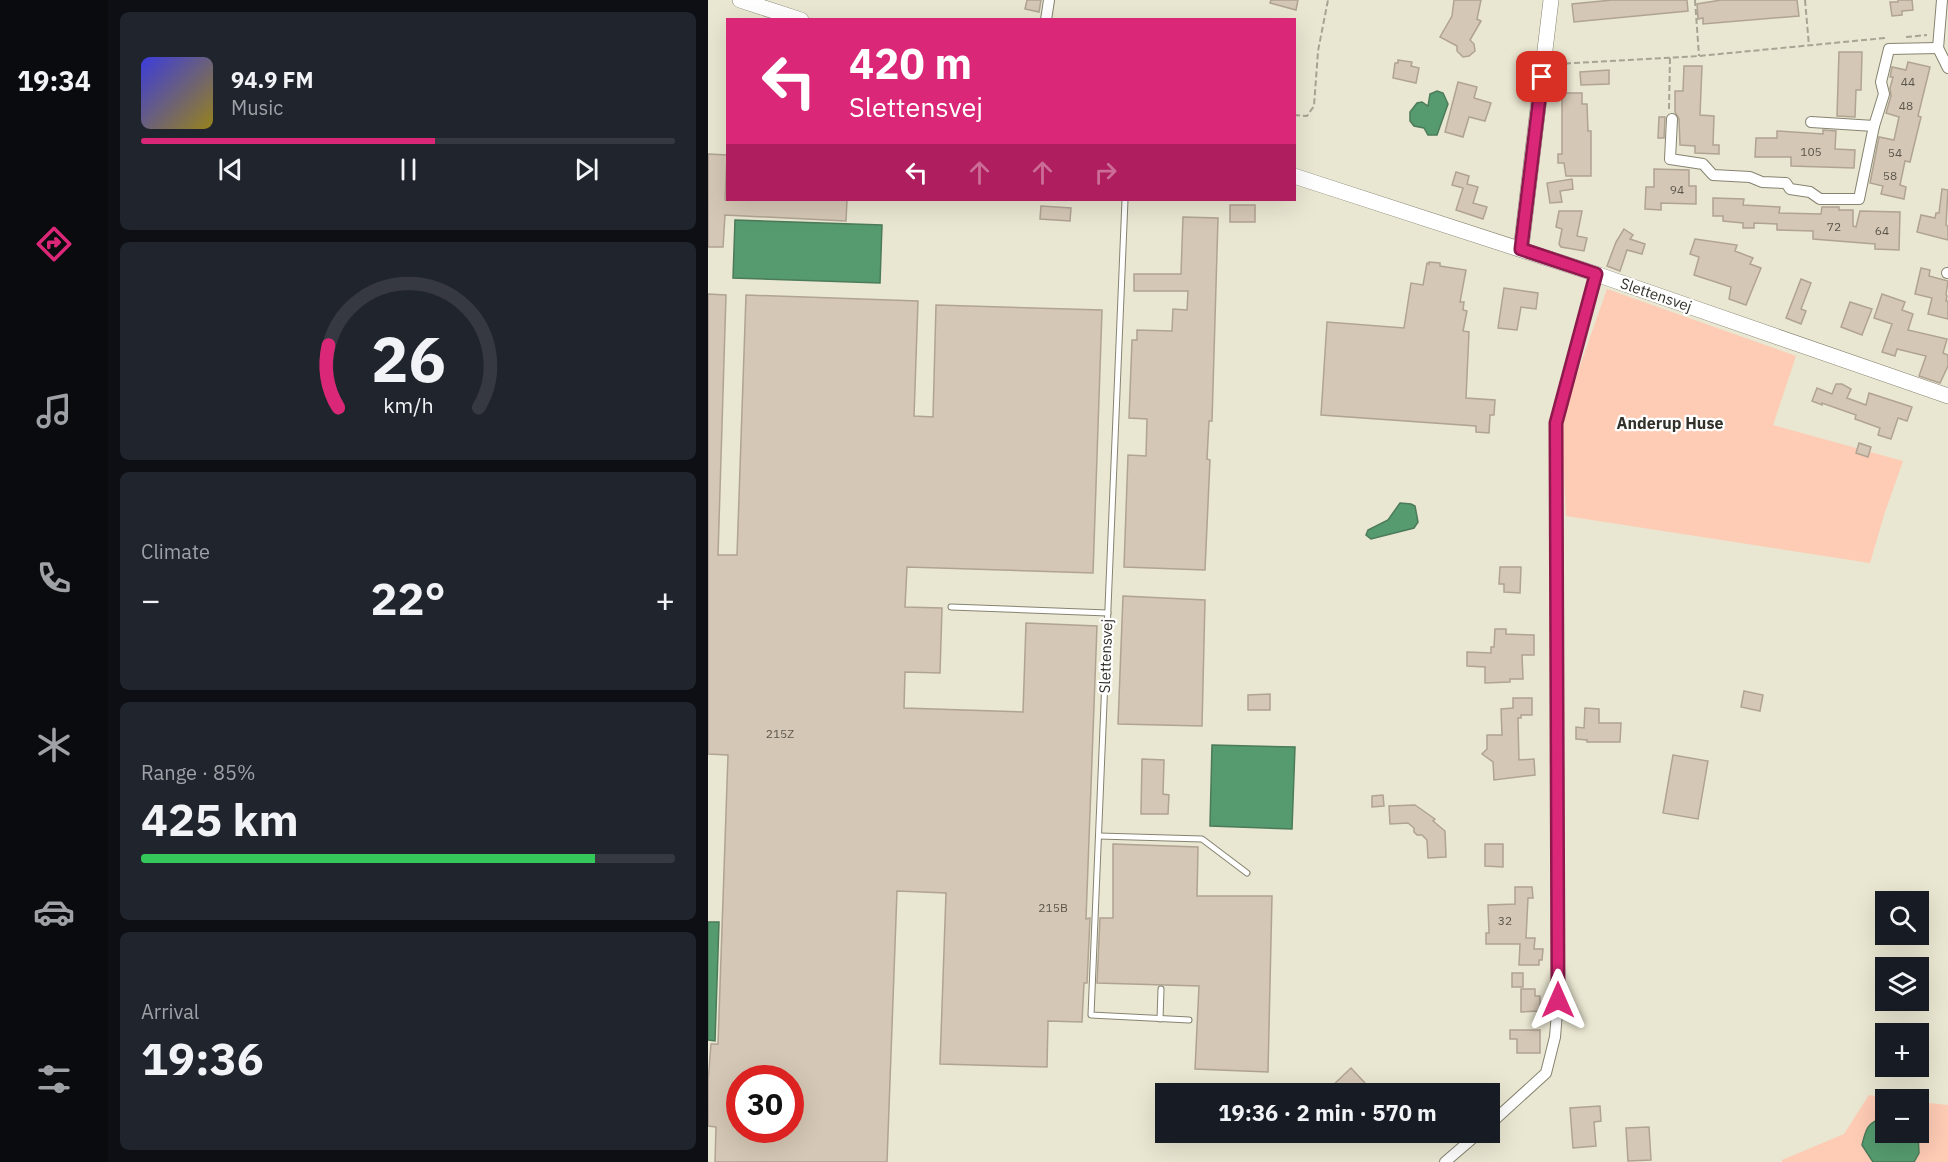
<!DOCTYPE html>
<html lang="en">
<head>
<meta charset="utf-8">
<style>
	:root { --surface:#171b24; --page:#20242c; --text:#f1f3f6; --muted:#9ea1a6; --line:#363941; --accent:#db2777 }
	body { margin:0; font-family:"IBM Plex Sans",sans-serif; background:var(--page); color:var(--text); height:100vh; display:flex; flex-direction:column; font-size:22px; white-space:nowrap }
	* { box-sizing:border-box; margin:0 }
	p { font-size:20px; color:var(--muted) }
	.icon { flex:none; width:33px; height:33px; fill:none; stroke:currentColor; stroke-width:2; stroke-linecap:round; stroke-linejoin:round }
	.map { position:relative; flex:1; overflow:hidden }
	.sheet { display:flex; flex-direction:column; gap:12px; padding:12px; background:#0d0f14; width:600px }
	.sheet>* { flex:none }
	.guide { position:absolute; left:18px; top:18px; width:570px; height:183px; border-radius:0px; box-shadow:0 6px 24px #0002; background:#db2777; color:#fff; overflow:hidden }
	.controls { position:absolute; left:1167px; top:891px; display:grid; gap:12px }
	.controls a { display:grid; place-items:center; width:54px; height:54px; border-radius:0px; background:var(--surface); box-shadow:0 6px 24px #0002; font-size:30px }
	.speed { position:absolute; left:18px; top:1065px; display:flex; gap:12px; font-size:30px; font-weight:700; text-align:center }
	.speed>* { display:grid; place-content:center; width:78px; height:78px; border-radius:50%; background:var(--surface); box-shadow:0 6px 24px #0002; line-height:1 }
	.speed .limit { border:9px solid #d22; background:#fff; color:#111 }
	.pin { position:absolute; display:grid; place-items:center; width:51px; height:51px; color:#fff; margin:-26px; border-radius:12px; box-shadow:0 3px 9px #0006 }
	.me { position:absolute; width:66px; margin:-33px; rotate:0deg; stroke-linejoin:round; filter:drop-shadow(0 0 4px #0008) }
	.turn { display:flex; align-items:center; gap:21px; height:126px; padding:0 24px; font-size:27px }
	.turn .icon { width:78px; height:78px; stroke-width:2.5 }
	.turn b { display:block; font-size:42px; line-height:51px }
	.lanes { display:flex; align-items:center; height:57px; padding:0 24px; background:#0003; justify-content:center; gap:30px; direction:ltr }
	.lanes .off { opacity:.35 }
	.big { font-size:45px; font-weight:700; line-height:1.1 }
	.sheet .widget { flex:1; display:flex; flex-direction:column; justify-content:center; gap:9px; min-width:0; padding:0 21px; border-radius:9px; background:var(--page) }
	.sheet .dial { align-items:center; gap:0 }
	.dial svg { height:156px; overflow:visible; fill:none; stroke:var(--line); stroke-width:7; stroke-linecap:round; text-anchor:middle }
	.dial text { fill:var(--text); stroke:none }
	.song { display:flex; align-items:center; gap:18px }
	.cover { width:72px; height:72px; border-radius:9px; background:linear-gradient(135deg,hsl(240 70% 55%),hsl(50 70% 35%)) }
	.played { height:6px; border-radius:3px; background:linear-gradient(90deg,var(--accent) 55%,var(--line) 55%) }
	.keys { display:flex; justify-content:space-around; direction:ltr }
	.heat { display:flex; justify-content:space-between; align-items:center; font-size:33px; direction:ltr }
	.charge { height:9px; border-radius:4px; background:linear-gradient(90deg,#34c759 85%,var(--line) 0) }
	.trip { position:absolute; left:447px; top:1083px; width:345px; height:60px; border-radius:0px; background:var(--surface); box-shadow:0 6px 24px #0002; font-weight:700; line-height:60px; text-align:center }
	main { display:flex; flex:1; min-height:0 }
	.dock { display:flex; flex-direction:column; width:108px; justify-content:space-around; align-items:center; background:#090b0e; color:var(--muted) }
	.dock .icon { width:42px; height:42px }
	.dock .current { color:var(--accent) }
	.dock b { font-size:27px; color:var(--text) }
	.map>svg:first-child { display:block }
	.green { fill:#fecbb4 }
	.water { fill:#569b6f; stroke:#4b7b5a; stroke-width:1.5 }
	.building { fill:#d5c7b5; stroke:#b0a392; stroke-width:1.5; fill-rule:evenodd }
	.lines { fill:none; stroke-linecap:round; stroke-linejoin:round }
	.lane-casing { stroke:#868370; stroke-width:7 }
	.street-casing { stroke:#868370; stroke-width:12 }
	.secondary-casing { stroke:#868370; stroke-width:16 }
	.path { stroke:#a7a494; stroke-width:2; stroke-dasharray:6 3; stroke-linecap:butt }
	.lane { stroke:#fff; stroke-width:5 }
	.street { stroke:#fff; stroke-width:10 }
	.secondary { stroke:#fff; stroke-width:15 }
	.route-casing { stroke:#8e194d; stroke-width:15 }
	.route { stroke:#db2777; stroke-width:10 }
	.labels { text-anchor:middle; stroke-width:4.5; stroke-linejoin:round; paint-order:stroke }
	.number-label { font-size:12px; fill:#5b564c }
	.street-label { font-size:15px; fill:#323129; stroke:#fff }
	.neighbourhood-label { font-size:16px; font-weight:bold; fill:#323129; stroke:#fff }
</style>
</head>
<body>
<main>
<nav class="dock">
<b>19:34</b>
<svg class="icon current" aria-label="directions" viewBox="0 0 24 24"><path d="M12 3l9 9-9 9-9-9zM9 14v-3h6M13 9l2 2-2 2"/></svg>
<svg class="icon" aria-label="music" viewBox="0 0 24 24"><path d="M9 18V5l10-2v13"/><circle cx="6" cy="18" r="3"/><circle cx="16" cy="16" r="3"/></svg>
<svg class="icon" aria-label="phone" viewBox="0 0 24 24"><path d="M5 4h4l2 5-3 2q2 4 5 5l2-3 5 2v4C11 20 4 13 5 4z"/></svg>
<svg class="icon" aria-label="climate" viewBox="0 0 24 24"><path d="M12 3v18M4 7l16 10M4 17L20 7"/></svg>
<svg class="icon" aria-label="car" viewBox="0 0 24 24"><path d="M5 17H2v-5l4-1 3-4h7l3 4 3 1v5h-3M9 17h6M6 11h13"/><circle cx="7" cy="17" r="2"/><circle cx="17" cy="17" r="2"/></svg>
<svg class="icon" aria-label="filters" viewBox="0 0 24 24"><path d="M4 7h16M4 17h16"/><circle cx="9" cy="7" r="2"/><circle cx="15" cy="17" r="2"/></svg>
</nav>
<section class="sheet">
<div class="widget">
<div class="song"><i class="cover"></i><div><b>94.9 FM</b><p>Music</p></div></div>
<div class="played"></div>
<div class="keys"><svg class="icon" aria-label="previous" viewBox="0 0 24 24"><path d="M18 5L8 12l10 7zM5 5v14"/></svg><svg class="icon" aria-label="pause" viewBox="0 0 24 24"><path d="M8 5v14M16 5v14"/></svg><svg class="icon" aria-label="next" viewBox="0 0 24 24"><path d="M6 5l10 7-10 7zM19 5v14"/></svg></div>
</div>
<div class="widget dial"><svg viewBox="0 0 100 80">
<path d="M14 69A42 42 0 1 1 86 69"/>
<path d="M14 69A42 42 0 0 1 9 37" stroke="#db2777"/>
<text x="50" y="56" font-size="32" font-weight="700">26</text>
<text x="50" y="72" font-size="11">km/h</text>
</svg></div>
<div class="widget"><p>Climate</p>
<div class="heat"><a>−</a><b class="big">22°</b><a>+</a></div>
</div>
<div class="widget"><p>Range · 85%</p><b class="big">425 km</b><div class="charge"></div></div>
<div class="widget"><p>Arrival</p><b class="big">19:36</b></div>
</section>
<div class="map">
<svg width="1240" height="1162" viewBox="0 0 1240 1162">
	<rect width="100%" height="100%" fill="#e9e6d1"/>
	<g class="green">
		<polygon points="899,289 1088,356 1065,425 1195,461 1176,515 1162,563 858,516 853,420"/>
		<polygon points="1161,1095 1193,1099 1178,1100 1178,1132 1210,1132 1211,1102 1240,1105 1240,1162 1074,1162 1074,1160 1136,1134"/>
	</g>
	<g class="water">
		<polygon points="729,91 735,93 740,104 729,135 720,135 716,128 706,126 702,121 702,112 709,103 714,102 720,106 722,94"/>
		<polygon points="27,220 174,225 172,283 25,278"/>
		<polygon points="692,503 703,504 707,506 710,522 706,528 663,539 658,535 660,530 680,520"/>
		<polygon points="504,745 587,747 584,829 502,826"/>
		<polygon points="0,922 11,922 7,1041 0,1040"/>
		<path d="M1177,1117L1178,1132L1210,1133L1211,1153L1206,1162H1165L1154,1145C1158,1128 1160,1122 1177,1117Z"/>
	</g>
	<g class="building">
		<polygon points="319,0 333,0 331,12 317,9"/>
		<polygon points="563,0 590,0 588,10 562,3"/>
		<polygon points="746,0 773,0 769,19 773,21 762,40 766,44 767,51 761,56 755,57 749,51 749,46 732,37 744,16"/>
		<polygon points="904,0 979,0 980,11 866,22 864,4"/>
		<polygon points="1013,0 1089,0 1091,16 995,24 995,18 990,19 989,4"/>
		<polygon points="1190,0 1204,0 1205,10 1194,11 1194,15 1184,16 1182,2 1190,2"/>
		<polygon points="1131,52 1154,52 1153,90 1148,90 1147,117 1129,116"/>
		<polygon points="690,60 704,62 703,66 711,68 708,83 685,78 687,63 690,63"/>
		<polygon points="1200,62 1222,67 1210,116 1213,117 1202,162 1197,161 1192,185 1198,187 1196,199 1173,194 1175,186 1162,183 1171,137 1186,140 1191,117 1178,113 1183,96 1182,88 1185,77 1182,77 1184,67 1198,70"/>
		<polygon points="976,66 994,66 992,115 1006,116 1005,145 1011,145 1011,154 987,153 987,146 972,145 971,119 967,112 967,91 975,91"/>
		<polygon points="901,70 901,84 873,85 872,72"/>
		<polygon points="750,82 769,87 766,98 783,103 777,121 761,117 755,137 737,132"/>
		<polygon points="854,93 874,93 874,104 879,104 880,131 883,131 883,176 858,176 856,163 850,163 850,154 854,154"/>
		<polygon points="951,117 957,117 956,138 950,138"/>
		<polygon points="1115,130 1128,131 1127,149 1147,150 1146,168 1083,166 1083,157 1047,157 1048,138 1069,138 1069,131 1115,134"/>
		<polygon points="0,154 19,155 17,200 139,200 138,221 17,215 15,247 0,247"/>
		<polygon points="946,169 981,170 981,186 988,186 988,204 953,203 953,210 937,209 938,187 946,187"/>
		<polygon points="748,172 761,176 759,184 770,187 765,203 779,207 775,219 748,210 755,188 744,185"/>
		<polygon points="864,179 865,189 852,191 854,202 842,203 839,183"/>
		<polygon points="1234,189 1240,190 1238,225 1240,226 1240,240 1209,232 1213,215 1227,218 1228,213 1231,213"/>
		<polygon points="1005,198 1036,199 1035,205 1072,207 1071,213 1113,214 1114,207 1131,207 1131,210 1145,210 1145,226 1148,227 1152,211 1192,212 1191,250 1167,249 1167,244 1105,239 1105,231 1069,230 1069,224 1046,223 1046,228 1035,228 1035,223 1015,221 1015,216 1005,216"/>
		<rect x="522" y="205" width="25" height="17"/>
		<polygon points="333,206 363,208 362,221 332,219"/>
		<polygon points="851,211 874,211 869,236 879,238 876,251 853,247 851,244 854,229 848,227"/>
		<polygon points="475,217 510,218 504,421 501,421 499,459 502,460 497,570 416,567 420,455 438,456 439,419 421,418 424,340 429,340 429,330 464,331 465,309 479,310 480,291 426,291 426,274 473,274"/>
		<polygon points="916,229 925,235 922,239 937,244 934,254 919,250 912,271 899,266 908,242"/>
		<polygon points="987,239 1029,245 1027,251 1045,258 1042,264 1053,268 1038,305 1021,299 1023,287 986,275 991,257 982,254"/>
		<polygon points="721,262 732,263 732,266 758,270 752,302 756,302 755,310 759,311 755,331 761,332 758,398 787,400 786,415 782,415 781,433 768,432 768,426 613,415 619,322 696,328 703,283 715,285 719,263 721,264"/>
		<polygon points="1213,268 1222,270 1221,276 1240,281 1238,295 1239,296 1238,301 1240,301 1240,319 1220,314 1224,298 1207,294"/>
		<polygon points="1093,279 1103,283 1093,309 1098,311 1093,324 1078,318"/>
		<polygon points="796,288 830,293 828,309 813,307 809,330 790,328"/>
		<path d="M0,294L18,295L10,555H29L38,295L210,301L206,416L225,417L228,305L394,310L385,573L199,567L197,607L234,608L232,673L197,672L196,708L315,712L318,623L389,626L378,919L382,918L379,983H376L374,1022L340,1021L339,1067L232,1064L238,893L189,891L179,1162H7L8,1127L0,1126V1082L3,1044H10L20,755L0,754ZM32,1078H82V1130H32Z"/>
		<polygon points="1174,294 1197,302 1194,310 1205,314 1200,330 1239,339 1235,353 1240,355 1240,366 1232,383 1211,376 1218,356 1189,349 1187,356 1174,352 1184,324 1166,318"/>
		<polygon points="1142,302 1164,309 1154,335 1133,327"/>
		<polygon points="1128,384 1134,384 1143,389 1139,398 1158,405 1161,393 1204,407 1199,421 1190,418 1183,439 1170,435 1172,428 1147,419 1148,415 1114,403 1114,405 1104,401 1109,388 1124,394"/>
		<polygon points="1151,443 1163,447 1160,457 1148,453"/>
		<polygon points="792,567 813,567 812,593 796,592 796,584 791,584"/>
		<polygon points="415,596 497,600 494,726 410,724"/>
		<polygon points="787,629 798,629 798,634 826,635 826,655 814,655 815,679 802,679 802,682 777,683 777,667 759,666 759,652 783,653 783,647 786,647"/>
		<polygon points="1036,691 1055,695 1052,711 1033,707"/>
		<polygon points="562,694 562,710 540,710 540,695"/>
		<polygon points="805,698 824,698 824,715 813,715 813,718 810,718 811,760 826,759 827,775 786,780 785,762 774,754 779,749 779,735 794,735 793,709 805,708"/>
		<polygon points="877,708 891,709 891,723 913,723 912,742 879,742 879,740 868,739 868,727 876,728"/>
		<polygon points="965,755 1000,761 990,819 955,813"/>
		<polygon points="434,759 456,760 455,794 461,795 460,814 433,814"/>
		<polygon points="675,795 676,806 664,807 664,796"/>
		<polygon points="707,805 727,819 725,821 737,831 738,857 720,858 719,840 714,835 709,835 706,832 706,828 700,823 682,824 681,806"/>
		<polygon points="405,844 490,847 489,896 564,896 560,1072 487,1069 491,986 389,983 392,918 405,918"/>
		<polygon points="777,844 795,844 795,867 777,866"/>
		<polygon points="807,887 824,887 825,898 820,898 818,938 827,938 826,949 835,949 834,960 831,960 831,965 811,965 812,944 778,944 778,933 781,933 780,905 807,904"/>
		<rect x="804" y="973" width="11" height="14"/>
		<polygon points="813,989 827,989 827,996 832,996 832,1011 813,1012"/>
		<polygon points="802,1030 832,1030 832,1053 809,1053 809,1039 802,1039"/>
		<polygon points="643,1068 657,1083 646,1094 627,1094 622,1088"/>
		<polygon points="892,1106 893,1121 886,1122 888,1146 865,1148 862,1108"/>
		<polygon points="941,1127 943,1160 920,1161 918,1128"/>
	</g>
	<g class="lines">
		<g class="lane-casing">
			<g id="lane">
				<polyline points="417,200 383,1015 481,1020"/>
				<polyline points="243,607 400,613"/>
				<polyline points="391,836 494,839 539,873"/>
				<polyline points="452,1019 453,989"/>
			</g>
		</g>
		<g class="street-casing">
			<g id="street">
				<polyline points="338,20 341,0"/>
				<polyline points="1230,48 1234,0"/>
				<polyline points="1230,48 1240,68"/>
				<polyline points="964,119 962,159 995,164 1005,175 1042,177 1054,182 1078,183 1082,189 1102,192 1112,199 1151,199 1166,126 1176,94 1173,82 1181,49 1230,48"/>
				<polyline points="1103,122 1166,126"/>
				<polyline points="1239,273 1240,273"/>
				<polyline points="782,1124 838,1073 847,1037 850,1000 848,423 888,274"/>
				<polyline points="737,1162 772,1132"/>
			</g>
		</g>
		<g class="secondary-casing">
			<g id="secondary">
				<polyline points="32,0 93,20"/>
				<polyline points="586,176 888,274 1240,396"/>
				<polyline points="813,249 843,0"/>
			</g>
		</g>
		<g class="path">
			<polyline points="987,0 991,56"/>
			<polyline points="1097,0 1101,46"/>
			<polyline points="1198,37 1219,35"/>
			<polyline points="848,64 991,56 1177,38"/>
			<polyline points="961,109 962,58"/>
			<polyline points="586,115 599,116 606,106 610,51 620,0"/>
		</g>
		<use href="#lane" class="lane"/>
		<use href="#street" class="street"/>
		<use href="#secondary" class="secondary"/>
	</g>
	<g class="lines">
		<g class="route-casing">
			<polyline id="route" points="834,77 813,249 888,274 848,423 850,1000"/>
		</g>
		<use href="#route" class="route"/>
	</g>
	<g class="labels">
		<g class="number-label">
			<text x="1200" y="86">44</text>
			<text x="1198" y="110">48</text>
			<text x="1103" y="156">105</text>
			<text x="1187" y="157">54</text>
			<text x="1182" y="180">58</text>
			<text x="969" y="194">94</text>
			<text x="1126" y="231">72</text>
			<text x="1174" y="235">64</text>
			<text x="72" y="738">215Z</text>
			<text x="345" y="912">215B</text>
			<text x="797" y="925">32</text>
		</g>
		<g class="street-label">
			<text transform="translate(948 295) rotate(19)" y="5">Slettensvej</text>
			<text transform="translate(398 656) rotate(-88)" y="5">Slettensvej</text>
		</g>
		<g class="neighbourhood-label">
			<text x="962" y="429">Anderup Huse</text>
		</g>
	</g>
</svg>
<div class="controls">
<a><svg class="icon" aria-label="search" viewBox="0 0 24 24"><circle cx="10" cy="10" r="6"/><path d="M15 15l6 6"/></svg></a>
<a><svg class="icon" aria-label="layers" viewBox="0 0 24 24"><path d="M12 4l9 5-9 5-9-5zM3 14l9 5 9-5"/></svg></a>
<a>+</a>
<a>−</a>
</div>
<div class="speed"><div class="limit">30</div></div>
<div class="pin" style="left:834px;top:77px;background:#d93025"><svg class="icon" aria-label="arrive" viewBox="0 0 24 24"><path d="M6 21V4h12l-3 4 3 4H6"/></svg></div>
<svg class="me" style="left:850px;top:1000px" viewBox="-20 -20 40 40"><path d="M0-17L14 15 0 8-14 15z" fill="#db2777" stroke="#fff" stroke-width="4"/></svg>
<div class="trip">19:36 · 2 min · 570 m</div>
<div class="guide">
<div class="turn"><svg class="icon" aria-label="left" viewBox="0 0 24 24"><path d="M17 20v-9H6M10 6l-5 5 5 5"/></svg><div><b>420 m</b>Slettensvej</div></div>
<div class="lanes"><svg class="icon" aria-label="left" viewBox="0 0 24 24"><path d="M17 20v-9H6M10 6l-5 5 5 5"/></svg><svg class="icon off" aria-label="ahead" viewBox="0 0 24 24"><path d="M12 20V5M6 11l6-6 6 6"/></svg><svg class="icon off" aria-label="ahead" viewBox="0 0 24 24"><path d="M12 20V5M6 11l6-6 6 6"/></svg><svg class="icon off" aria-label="right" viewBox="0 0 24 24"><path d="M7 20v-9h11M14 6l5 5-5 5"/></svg></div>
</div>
</div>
</main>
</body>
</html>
